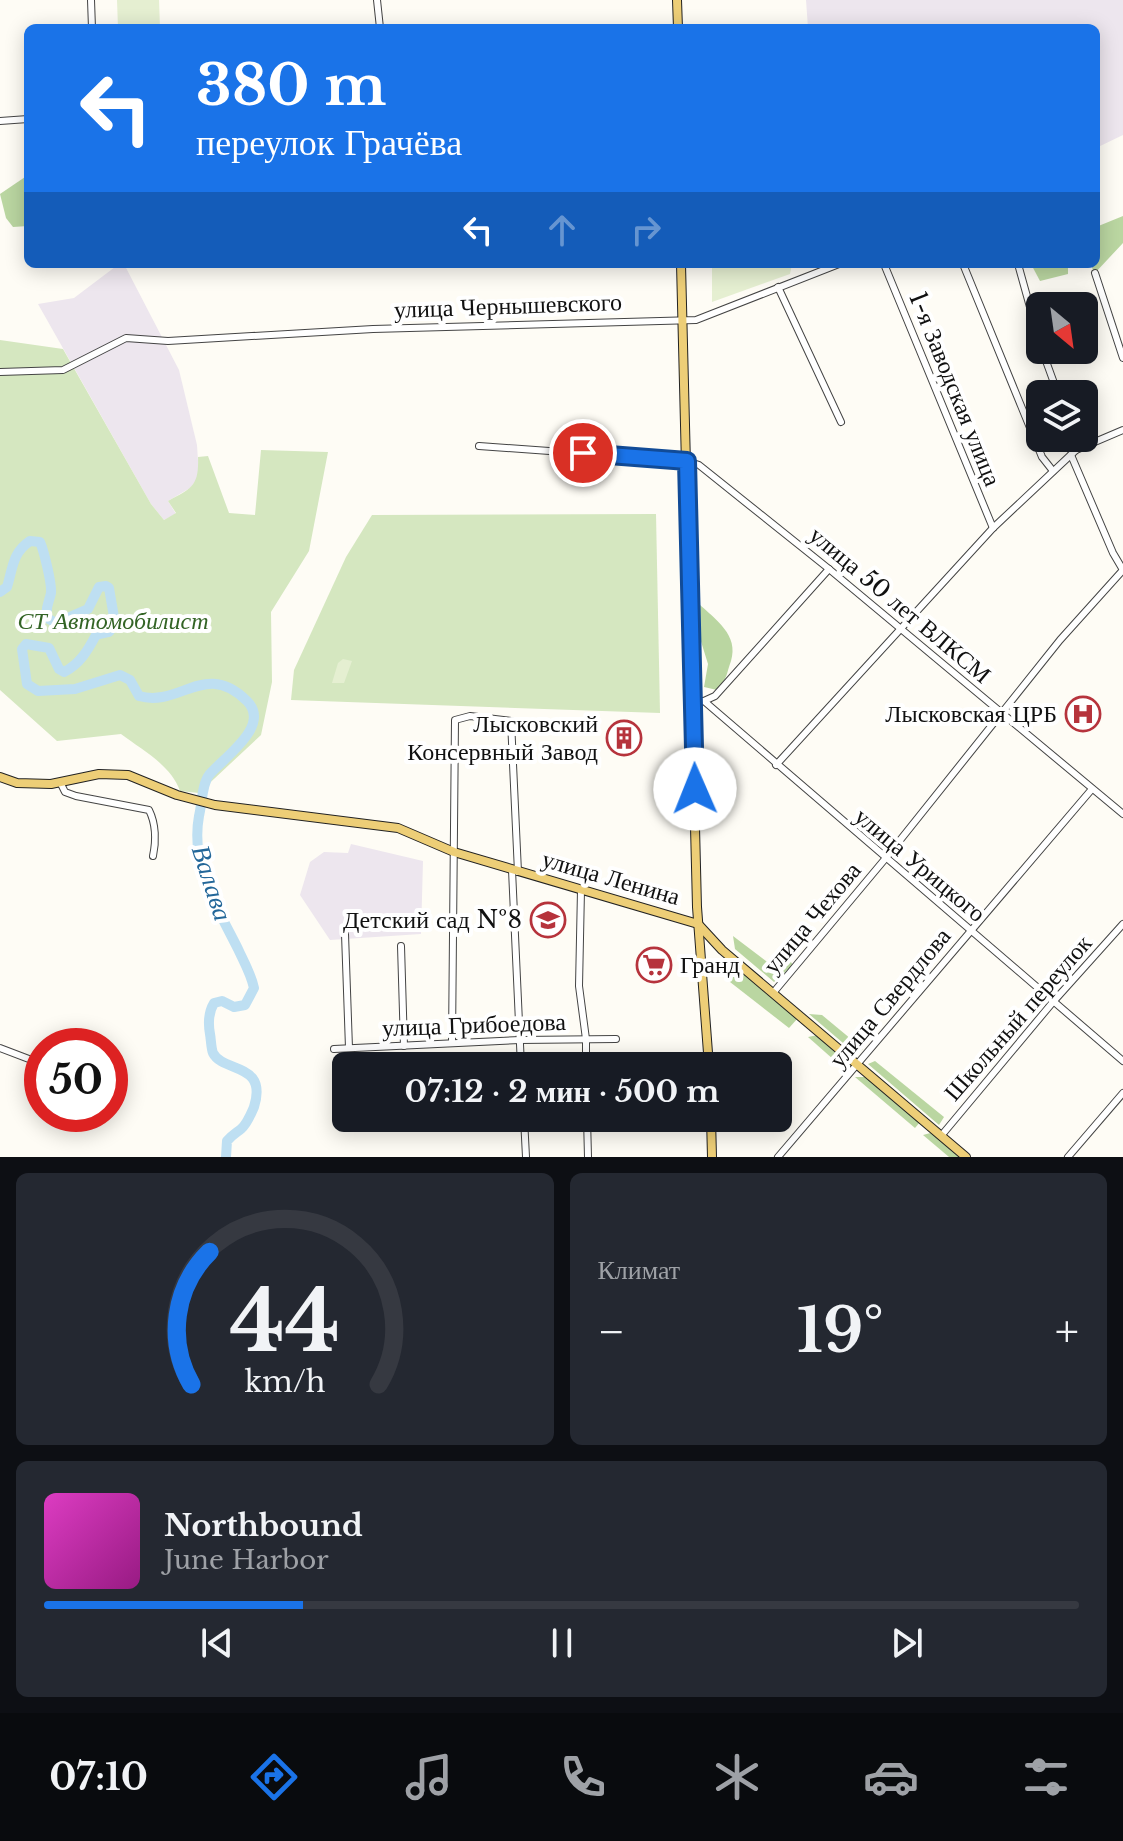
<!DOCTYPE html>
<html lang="ru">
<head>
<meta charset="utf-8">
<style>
	:root { --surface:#171b24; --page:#242831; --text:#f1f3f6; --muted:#9ea1a6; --line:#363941; --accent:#1a73e8 }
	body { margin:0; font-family:"Libre Baskerville",serif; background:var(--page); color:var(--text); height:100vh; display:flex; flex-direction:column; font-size:30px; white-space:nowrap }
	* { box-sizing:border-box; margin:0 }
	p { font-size:26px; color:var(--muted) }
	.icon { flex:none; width:44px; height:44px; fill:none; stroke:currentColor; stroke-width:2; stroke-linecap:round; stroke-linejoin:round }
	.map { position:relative; height:1157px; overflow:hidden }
	.drawer { display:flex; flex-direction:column; gap:16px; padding:16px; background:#0d0f14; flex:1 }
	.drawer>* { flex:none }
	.hud { position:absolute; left:24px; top:24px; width:1076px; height:244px; border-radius:12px; box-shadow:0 4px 20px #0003; background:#1a73e8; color:#fff; overflow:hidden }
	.needle { width:52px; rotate:151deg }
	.buttons { position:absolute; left:1026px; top:292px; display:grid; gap:16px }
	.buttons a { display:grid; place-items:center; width:72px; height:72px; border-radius:12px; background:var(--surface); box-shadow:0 4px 20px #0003; font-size:40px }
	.speed { position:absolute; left:24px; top:1028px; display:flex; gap:16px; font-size:40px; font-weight:700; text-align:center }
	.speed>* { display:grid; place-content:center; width:104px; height:104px; border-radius:50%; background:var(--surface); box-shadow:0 4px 20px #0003; line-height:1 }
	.speed .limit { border:12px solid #d22; background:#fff; color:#111 }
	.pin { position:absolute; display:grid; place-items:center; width:68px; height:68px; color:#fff; margin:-34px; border:4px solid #fff; border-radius:50%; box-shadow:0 2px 8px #0007 }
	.me { position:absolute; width:88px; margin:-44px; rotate:359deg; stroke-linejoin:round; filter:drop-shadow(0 0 6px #0008) }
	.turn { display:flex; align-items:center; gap:28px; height:168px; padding:0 40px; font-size:36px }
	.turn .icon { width:104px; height:104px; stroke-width:2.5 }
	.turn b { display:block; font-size:56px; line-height:68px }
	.lanes { display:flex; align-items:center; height:76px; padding:0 40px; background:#0003; justify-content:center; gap:40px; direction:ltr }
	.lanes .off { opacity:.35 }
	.big { font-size:60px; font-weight:800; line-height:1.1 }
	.drawer .tile { flex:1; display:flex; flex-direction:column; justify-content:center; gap:12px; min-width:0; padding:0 28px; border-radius:12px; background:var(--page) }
	.drawer .dial { align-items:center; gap:0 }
	.dial svg { height:208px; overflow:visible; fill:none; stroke:var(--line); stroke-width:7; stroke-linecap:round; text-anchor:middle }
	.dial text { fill:var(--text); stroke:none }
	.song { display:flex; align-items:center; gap:24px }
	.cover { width:96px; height:96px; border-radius:12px; background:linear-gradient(135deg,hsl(310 70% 55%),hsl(310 70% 35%)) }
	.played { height:8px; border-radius:4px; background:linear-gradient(90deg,var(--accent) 25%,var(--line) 25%) }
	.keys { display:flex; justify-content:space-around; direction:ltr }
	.heat { display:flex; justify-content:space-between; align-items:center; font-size:44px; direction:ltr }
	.drawer .tiles { flex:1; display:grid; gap:16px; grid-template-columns:1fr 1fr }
	.tile:last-child { grid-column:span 2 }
	.trip { position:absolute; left:332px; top:1052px; width:460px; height:80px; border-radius:12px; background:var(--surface); box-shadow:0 4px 20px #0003; font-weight:800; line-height:80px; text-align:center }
	.dock { display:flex; height:128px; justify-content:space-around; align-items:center; background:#090b0e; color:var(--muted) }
	.dock .icon { width:56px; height:56px }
	.dock .on { color:var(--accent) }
	.dock b { font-size:36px; color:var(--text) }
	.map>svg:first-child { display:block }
	.industrial { fill:#ede6ee }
	.green { fill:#d5e7c0 }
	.forest { fill:#bad6a1 }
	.pitch { fill:#e5efd1 }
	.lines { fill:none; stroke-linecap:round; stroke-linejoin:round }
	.river { stroke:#bedff2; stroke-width:10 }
	.minor-casing { stroke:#444; stroke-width:8 }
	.major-casing { stroke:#222; stroke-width:10 }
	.minor { stroke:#fff; stroke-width:6 }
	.major { stroke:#edce77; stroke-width:8 }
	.route-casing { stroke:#114b97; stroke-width:20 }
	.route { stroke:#1a73e8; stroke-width:14 }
	.labels { text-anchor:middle; stroke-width:8; stroke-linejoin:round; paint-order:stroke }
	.street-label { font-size:24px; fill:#111; stroke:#fff }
	.park-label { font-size:24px; font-style:italic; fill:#336425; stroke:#fff }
	.poi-label { font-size:24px; fill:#111; stroke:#fff; text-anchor:end }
	.water-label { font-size:26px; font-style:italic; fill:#236799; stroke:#fff }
</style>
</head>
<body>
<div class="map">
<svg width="1123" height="1157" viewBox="0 0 1123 1157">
	<rect width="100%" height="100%" fill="#fefcf5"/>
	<g class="industrial">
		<polygon points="806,0 1123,0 1123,135 1096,148 1096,28 808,28"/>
		<polygon points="119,264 124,264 179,370 197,445 199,477 190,488 168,501 176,514 164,520 151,504 38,304 74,298"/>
		<polygon points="351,844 423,861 421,934 330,940 300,895 310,862 324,852 348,853"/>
	</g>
	<g class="green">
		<path d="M0,340L63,349L151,504L164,520L176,513L168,501C192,488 199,486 198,457L208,456L229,513L255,515L261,450L328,452L309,551L271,612L272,682L261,735L199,793L180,791C171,765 142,750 121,734L57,741L0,690Z"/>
		<polygon points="656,514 660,713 291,700 294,670 346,557 372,515"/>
	</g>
	<g class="forest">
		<polygon points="28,175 28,226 13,227 6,218 0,194"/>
		<polygon points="1123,216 1123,243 1094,274 1091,264 1096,264 1096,227"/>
		<polygon points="1031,264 1068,264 1068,274 1040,281"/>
		<path d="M698,603C716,620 739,635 731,661C726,675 728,677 717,690L704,687L708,664L699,635Z"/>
		<polygon points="733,936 774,967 786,955 793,965 774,982 735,949"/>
		<polygon points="741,970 798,1018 789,1028 730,982 723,972"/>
		<polygon points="809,1014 822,1015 863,1049 856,1054"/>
		<polygon points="818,1035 852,1064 842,1067 808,1037"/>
		<polygon points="875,1061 944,1117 939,1125 868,1064"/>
		<polygon points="855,1077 870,1077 920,1122 915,1128"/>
		<polygon points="934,1132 962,1157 949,1157 923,1135"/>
	</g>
	<g class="pitch">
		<polygon points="117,0 159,0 160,28 118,28"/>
		<polygon points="712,264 792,264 790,274 712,302"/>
		<polygon points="343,659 352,661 344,683 332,683 338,663"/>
	</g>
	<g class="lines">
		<path class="river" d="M0,592L7,587C13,568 12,553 30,541L40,542C44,551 52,584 51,593C49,603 45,607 47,618L56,623L88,609L99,587L106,586L109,588L115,623L109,632L96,635C88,650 80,664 64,672L59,669L49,648L26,644L22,649L27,684L38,691L75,689L120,675L130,680L139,696C180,708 205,659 247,701C272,726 223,758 209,775C202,784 202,804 199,816C190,865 217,907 238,949C244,962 251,974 254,988L245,1005L234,1007L222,1001L214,1003C208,1013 208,1023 210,1034C211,1039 211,1048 213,1053C223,1073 268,1062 254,1107C251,1114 247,1124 241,1129C236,1133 232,1135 227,1141L226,1157"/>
		<g class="minor-casing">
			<g id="minor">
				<polyline points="91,0 92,28"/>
				<polyline points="377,0 380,28"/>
				<polyline points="0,121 28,119"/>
				<polyline points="884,264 993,528"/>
				<polyline points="963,264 1042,457 1053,471"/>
				<polyline points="1018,264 1040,343"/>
				<polyline points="1095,273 1123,358"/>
				<polyline points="778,287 841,422"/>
				<polyline points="1042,350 1058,394"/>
				<polyline points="0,372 63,370 126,338 168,341 373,329 696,320 839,264"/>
				<polyline points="1072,438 1076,450"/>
				<polyline points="479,446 687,461 699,465 829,569 1123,814"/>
				<polyline points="1071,455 1113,553 1123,570"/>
				<polyline points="704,701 715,696 829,569"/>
				<polyline points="693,702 704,701 1123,1061"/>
				<polyline points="776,765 993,528 1076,450 1123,430"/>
				<path d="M61,784L65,792L76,796L149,810C156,824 156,842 153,856"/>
				<polyline points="512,870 521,1066"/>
				<polyline points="581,890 579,986 586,1039 586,1066"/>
				<polyline points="345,934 349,1048"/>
				<polyline points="401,946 404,1046"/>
				<polyline points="773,993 885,859 1060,640 1123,570"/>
				<polyline points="452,1043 455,720 470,716 511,721 518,872"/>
				<polyline points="0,1048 42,1064"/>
				<polyline points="334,1049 520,1040 616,1039"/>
				<polyline points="524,1118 526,1157"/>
				<polyline points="587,1118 588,1157"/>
				<polyline points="941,1136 1053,1002 1123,924"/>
				<polyline points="778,1157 1092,789"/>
				<polyline points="1068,1157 1123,1093"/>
			</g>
		</g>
		<g class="major-casing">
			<g id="major">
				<polyline points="677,0 678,28"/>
				<polyline points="681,264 697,907 709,1066"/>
				<polyline points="0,777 17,783 51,784 99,774 128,775 177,795 215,805 398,828 454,852 698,924 722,950 966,1157"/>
				<polyline points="711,1118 712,1157"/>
			</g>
		</g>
		<use href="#minor" class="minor"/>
		<use href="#major" class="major"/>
	</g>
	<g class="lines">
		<g class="route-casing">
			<polyline id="route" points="583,453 687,461 695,789"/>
		</g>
		<use href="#route" class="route"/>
	</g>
	<defs>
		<g id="hospital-ring" transform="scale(1.8)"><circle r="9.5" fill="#fff" stroke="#b6333c" stroke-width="1.5"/><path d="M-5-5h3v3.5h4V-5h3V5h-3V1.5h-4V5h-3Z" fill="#b6333c"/></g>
		<g id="building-ring" transform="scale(1.8)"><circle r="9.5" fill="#fff" stroke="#b6333c" stroke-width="1.5"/><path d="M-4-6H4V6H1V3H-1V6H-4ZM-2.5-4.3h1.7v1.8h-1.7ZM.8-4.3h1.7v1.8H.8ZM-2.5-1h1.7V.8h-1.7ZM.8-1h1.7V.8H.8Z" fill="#b6333c"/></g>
		<g id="school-ring" transform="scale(1.8)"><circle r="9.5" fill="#fff" stroke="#b6333c" stroke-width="1.5"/><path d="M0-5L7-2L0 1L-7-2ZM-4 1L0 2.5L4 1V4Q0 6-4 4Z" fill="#b6333c"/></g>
		<g id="supermarket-ring" transform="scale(1.8)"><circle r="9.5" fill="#fff" stroke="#b6333c" stroke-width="1.5"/><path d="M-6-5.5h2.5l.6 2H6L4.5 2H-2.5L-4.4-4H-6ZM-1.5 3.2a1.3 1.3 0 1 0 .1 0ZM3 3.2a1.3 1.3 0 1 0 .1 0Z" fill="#b6333c"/></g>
	</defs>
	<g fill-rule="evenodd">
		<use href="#hospital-ring" x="1083" y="714"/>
		<use href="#building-ring" x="624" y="738"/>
		<use href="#school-ring" x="548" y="920"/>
		<use href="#supermarket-ring" x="654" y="965"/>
	</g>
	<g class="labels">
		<g class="street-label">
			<text transform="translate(508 306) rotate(-2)" y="8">улица Чернышевского</text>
			<text transform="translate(955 389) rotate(68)" y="8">1-я Заводская улица</text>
			<text transform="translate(900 605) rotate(40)" y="8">улица 50 лет ВЛКСМ</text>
			<text transform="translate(920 865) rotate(40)" y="8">улица Урицкого</text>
			<text transform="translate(611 878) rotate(16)" y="8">улица Ленина</text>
			<text transform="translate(812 918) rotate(-50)" y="8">улица Чехова</text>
			<text transform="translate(890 998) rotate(-50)" y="8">улица Свердлова</text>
			<text transform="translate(1018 1018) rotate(-49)" y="8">Школьный переулок</text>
			<text transform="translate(474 1025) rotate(-2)" y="8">улица Грибоедова</text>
		</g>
		<g class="park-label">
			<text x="113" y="629">СТ Автомобилист</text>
		</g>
		<g class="poi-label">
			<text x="1057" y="722">Лысковская ЦРБ</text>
			<text x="598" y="732">Лысковский<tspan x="598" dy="28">Консервный Завод</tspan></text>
			<text x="522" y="928">Детский сад №8</text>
			<text x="680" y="973" text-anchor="start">Гранд</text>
		</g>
		<g class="water-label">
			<text transform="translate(212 883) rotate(72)" y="9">Валава</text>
		</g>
	</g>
</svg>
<div class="buttons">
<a><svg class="needle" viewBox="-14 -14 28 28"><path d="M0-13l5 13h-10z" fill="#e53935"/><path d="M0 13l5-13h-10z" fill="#9ea1a6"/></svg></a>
<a><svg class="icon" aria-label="layers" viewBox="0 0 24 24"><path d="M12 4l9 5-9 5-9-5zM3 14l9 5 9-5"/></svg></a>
</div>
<div class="speed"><div class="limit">50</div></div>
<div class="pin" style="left:583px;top:453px;background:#d93025"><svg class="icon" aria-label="arrive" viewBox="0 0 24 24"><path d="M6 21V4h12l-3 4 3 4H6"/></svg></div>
<svg class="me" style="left:695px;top:789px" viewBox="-20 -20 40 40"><circle r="19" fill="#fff"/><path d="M0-13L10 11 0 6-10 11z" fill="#1a73e8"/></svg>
<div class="trip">07:12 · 2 мин · 500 m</div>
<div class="hud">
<div class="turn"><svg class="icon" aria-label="left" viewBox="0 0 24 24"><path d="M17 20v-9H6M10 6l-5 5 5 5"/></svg><div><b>380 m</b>переулок Грачёва</div></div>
<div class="lanes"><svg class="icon" aria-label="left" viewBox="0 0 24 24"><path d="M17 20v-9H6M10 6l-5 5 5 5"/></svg><svg class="icon off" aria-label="ahead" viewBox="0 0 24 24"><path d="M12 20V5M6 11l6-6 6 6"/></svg><svg class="icon off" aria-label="right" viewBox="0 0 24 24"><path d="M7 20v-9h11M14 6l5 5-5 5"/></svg></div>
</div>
</div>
<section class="drawer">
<div class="tiles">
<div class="tile dial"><svg viewBox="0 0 100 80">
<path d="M14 69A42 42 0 1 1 86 69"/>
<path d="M14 69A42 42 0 0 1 21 18" stroke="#1a73e8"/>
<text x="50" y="56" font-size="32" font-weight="700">44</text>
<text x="50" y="72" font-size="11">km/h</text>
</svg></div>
<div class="tile"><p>Климат</p>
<div class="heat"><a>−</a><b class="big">19°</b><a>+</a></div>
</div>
<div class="tile">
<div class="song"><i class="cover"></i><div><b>Northbound</b><p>June Harbor</p></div></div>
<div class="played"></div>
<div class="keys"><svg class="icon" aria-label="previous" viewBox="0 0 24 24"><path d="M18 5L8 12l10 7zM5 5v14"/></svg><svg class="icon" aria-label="pause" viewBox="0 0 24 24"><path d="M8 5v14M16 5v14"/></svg><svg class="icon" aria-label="next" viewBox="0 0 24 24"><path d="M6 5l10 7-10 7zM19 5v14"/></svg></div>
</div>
</div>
</section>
<nav class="dock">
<b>07:10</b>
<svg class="icon on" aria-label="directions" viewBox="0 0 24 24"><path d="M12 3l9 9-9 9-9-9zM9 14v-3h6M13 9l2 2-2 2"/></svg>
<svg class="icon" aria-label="music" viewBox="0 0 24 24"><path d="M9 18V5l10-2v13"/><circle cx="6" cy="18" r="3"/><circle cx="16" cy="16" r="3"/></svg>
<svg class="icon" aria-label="phone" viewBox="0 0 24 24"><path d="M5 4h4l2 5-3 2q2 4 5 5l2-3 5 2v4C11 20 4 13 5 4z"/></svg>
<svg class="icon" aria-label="climate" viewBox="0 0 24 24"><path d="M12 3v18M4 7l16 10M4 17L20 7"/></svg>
<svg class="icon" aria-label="car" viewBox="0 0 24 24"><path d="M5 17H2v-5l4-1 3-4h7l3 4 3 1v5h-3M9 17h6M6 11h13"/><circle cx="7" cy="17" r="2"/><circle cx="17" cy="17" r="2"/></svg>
<svg class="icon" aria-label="filters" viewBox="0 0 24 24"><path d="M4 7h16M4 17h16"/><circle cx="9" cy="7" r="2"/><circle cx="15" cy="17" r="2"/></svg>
</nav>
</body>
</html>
